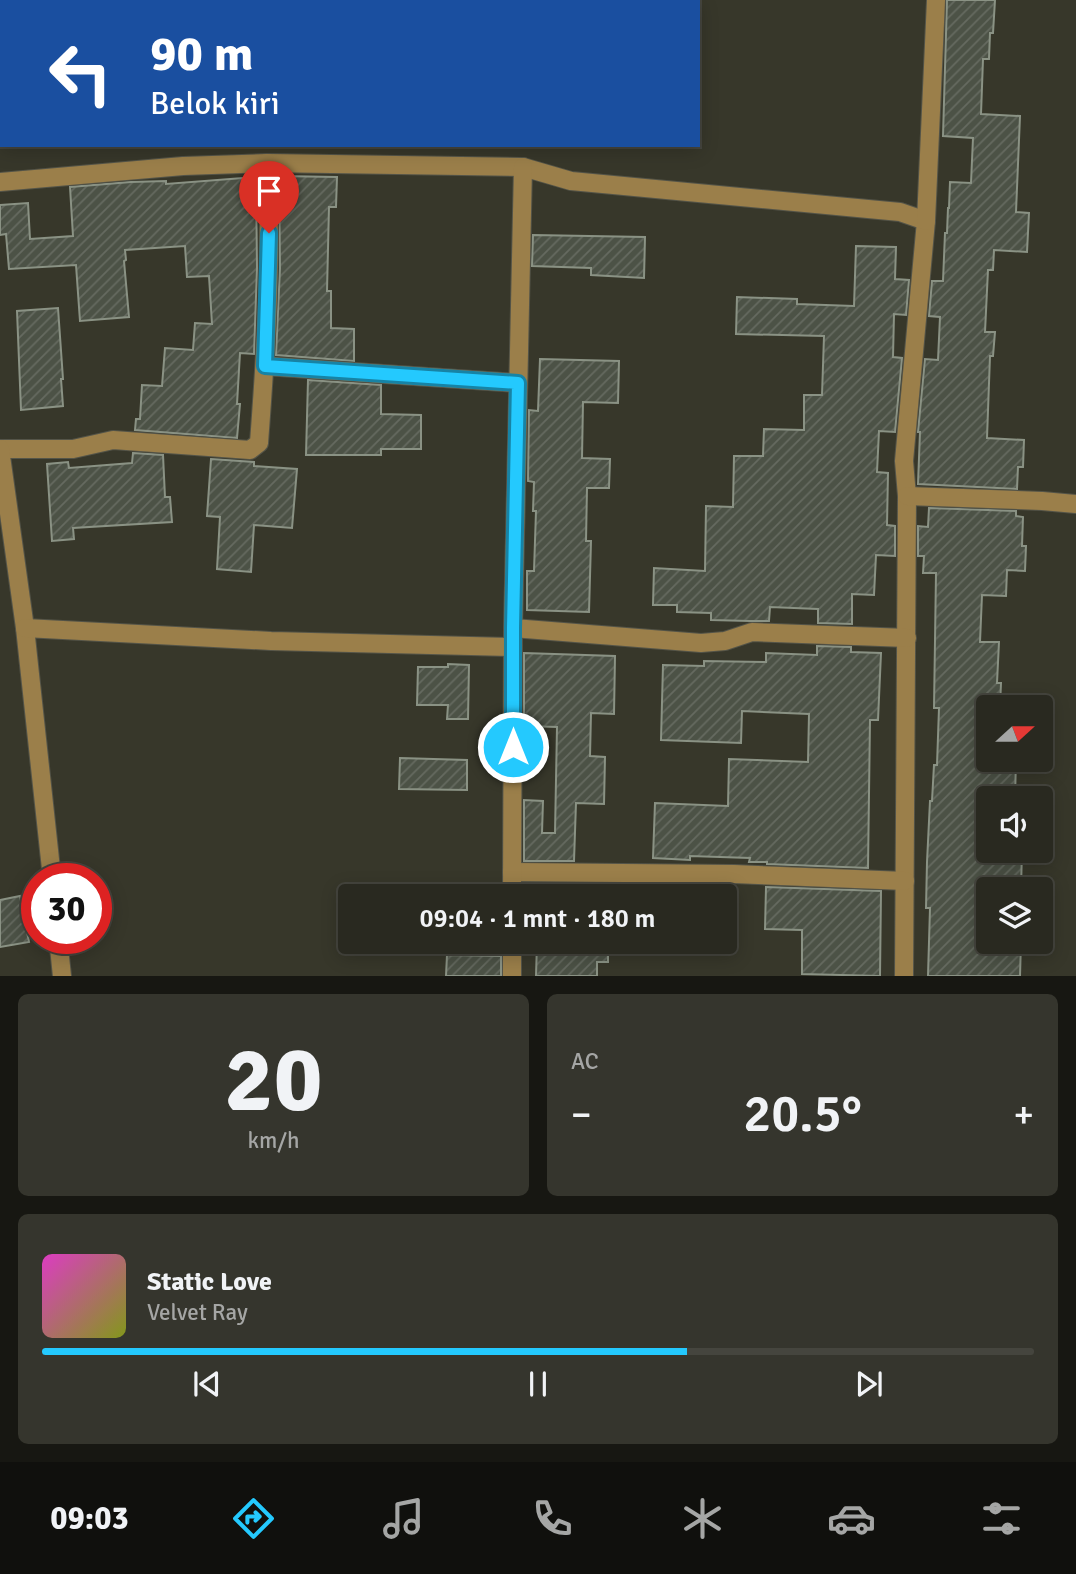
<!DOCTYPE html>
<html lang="id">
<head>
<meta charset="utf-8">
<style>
	:root { --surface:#292920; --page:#35352d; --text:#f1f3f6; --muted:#a5a6a5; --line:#45453e; --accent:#24c9fe }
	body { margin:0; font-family:Signika,sans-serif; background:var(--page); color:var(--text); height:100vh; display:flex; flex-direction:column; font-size:26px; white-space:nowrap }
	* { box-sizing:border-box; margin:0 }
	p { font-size:23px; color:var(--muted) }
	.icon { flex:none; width:38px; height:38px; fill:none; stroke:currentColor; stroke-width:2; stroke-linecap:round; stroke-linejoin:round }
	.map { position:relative; height:976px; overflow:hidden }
	.sheet { display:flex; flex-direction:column; gap:18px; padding:18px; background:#171712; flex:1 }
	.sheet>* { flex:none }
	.banner { position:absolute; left:0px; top:0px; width:700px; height:147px; box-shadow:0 4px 18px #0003,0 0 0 2px var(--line); background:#1a4fa0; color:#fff; overflow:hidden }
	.needle { width:46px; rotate:69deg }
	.tools { position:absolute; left:976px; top:695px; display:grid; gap:14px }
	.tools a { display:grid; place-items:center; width:77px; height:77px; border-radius:7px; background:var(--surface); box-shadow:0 4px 18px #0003,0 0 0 2px var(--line); font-size:35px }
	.speed { position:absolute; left:21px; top:863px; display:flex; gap:14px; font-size:35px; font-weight:700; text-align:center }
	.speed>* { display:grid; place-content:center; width:91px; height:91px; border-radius:50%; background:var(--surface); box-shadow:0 4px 18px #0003,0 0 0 2px var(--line); line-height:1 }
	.speed .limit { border:10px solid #d22; background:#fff; color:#111 }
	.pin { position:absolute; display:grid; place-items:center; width:60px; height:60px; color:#fff; margin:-72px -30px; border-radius:50% 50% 50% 0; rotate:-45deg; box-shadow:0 0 7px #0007 }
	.pin .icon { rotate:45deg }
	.me { position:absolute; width:77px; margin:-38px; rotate:0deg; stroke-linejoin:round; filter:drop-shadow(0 0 5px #0008) }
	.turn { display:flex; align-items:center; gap:24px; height:147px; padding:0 35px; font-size:32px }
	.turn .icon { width:91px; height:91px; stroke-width:2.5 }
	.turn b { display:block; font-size:49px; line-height:60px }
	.big { font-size:52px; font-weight:600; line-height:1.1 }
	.sheet .widget { flex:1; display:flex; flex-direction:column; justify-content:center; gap:10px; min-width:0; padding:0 24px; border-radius:10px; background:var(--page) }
	.sheet .dial { align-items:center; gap:0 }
	.dial b { font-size:91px; line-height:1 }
	.song { display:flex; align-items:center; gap:21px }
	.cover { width:84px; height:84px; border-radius:10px; background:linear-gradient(135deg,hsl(310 70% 55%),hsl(70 70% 35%)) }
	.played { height:7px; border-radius:4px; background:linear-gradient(90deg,var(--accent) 65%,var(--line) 65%) }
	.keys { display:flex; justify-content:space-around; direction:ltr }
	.heat { display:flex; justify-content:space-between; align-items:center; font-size:38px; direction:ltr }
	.sheet .tiles { flex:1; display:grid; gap:18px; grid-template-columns:1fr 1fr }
	.widget:last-child { grid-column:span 2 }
	.trip { position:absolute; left:338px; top:884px; width:399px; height:70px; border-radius:7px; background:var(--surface); box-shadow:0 4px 18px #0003,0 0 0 2px var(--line); font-weight:600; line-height:70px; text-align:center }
	.tab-bar { display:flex; height:112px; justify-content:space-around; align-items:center; background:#10100d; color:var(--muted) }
	.tab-bar .icon { width:49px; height:49px }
	.tab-bar .on { color:var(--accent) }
	.tab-bar b { font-size:32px; color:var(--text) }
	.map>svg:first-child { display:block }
	.building { fill:url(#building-hatch); stroke:#8a9284; stroke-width:2 }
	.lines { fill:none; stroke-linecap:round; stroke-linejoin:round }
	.minor-casing { stroke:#545448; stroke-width:20 }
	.minor { stroke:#9b7f4a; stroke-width:18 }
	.route-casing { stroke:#1783a5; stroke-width:18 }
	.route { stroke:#24c9fe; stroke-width:12 }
</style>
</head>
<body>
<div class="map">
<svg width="1076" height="976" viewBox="0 0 1076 976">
	<defs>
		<pattern id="building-hatch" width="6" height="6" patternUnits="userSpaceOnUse" patternTransform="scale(1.75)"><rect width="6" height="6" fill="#4c5246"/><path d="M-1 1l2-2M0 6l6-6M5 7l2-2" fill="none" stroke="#656a60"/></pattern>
	</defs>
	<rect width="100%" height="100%" fill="#37372a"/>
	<g class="building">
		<polygon points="947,0 995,0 993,33 990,33 989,59 983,59 981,114 1020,116 1016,212 1029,213 1027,252 994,250 993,270 988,270 985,332 995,332 993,356 990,356 987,438 1024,440 1023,467 1018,467 1017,489 918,484 920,432 918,432 925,359 938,360 940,317 929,316 932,281 943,281 945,233 947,233 948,208 949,208 950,182 971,183 973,138 943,136"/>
		<polygon points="279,176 337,177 336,207 329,207 327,291 331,291 331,328 354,329 354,361 276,355 280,268"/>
		<polygon points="256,177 257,268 254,354 240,353 237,404 240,404 237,438 135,430 136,419 140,419 142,385 162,386 165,348 193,350 195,323 212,324 209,276 187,277 185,246 125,250 126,260 124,261 129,317 80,321 76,265 9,269 6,234 0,235 0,205 28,203 30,239 73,236 70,187 131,182 166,181 166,184"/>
		<polygon points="533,235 645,237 644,278 591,275 591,268 532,266"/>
		<polygon points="856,246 896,247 895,279 909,280 906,315 894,314 893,357 902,358 895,432 879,431 877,472 888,473 887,525 895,526 895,556 876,555 874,595 852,594 852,624 818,623 818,609 770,607 769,621 750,621 711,620 711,613 677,612 677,605 653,605 654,568 705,571 706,506 733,507 734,456 763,456 764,429 804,430 804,395 822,395 824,336 736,334 737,297 797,299 797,304 854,306"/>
		<polygon points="58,308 63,379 61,379 63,406 21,410 17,311"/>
		<polygon points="540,359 619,361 618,403 583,402 582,458 610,459 609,488 587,488 586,541 591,541 589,612 527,610 527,571 534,571 536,511 533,511 534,482 528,481 529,410 538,411"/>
		<polygon points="308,380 381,385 381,414 421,415 421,449 381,449 381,455 306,455"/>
		<polygon points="133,453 163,455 165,497 170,497 172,522 73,528 74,539 52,541 47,464 68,462 69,468 132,463"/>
		<polygon points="211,459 254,462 254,466 297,469 292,528 254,525 251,572 217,569 220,517 207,516"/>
		<polygon points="929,508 1016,511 1016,516 1023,517 1022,546 1026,546 1025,571 1007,570 1006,596 982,595 980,642 999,642 997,683 1001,683 1000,707 989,707 989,760 1016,760 1015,798 989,798 989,850 1022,850 1021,889 989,889 989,942 1021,942 1020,976 928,976 930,908 926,908 927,862 930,801 932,801 934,765 937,765 939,708 934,708 936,573 923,573 924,556 918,556 918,526 928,527"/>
		<polygon points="817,646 851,647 851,652 881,653 878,720 870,720 868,868 767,864 767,862 749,862 750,858 690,856 690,860 653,858 655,803 728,806 729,759 808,762 809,714 742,711 741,743 661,740 663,665 704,666 704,661 766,662 766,653 817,655"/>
		<polygon points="524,653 615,656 614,714 591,713 590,756 605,757 604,804 576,803 574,861 524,861 524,800 543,801 542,833 555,833 557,727 524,726"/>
		<polygon points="448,664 469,665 468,719 447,719 448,705 417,705 418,667 448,667"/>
		<polygon points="400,758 467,760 467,790 399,789"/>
		<polygon points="766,887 881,891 880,976 802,974 802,930 765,929"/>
		<polygon points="20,896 29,942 0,947 0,900"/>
		<polygon points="537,942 608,942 608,962 597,962 597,976 536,976"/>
		<polygon points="447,955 501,956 501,976 446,976"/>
	</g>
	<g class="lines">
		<g class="minor-casing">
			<g id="minor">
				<polyline points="0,182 183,166 267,163 523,167 571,181 900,212 926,221 904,461 907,496 904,976"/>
				<polyline points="926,221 936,0"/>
				<polyline points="265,366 518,383"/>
				<path d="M0,449H73L113,440L250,450L259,443C266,350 272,256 267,163"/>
				<polyline points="0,449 25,628 52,878"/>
				<polyline points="907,496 1042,501 1076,504"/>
				<polyline points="25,628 271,641 513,647"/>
				<polyline points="513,628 701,643 725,641 752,632 907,638"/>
				<polyline points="512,872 734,874 905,881"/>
				<polyline points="512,896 513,628 523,167"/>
				<polyline points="58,938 62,976"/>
				<polyline points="512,976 512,942"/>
			</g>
		</g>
		<use href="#minor" class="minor"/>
	</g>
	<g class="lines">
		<g class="route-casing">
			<polyline id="route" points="269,233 265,366 518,383 513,628 513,747"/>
		</g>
		<use href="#route" class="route"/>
	</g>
</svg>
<div class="tools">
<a><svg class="needle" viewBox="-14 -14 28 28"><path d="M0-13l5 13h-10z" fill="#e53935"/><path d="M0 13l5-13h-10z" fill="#a5a6a5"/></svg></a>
<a><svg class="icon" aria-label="sound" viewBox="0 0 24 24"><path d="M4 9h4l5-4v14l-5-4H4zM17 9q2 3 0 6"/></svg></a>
<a><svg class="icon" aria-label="layers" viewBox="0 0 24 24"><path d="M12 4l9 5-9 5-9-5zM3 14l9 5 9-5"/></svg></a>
</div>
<div class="speed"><div class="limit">30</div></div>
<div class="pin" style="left:269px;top:233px;background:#d93025"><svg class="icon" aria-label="arrive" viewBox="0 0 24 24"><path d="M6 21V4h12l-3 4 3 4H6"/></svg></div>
<svg class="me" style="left:513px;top:747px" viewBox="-20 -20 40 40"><circle r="17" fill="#24c9fe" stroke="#fff" stroke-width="3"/><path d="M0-11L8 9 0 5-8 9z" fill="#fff"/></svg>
<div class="trip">09:04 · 1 mnt · 180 m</div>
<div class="banner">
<div class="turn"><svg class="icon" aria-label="left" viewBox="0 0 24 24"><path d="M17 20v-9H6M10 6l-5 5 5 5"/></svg><div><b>90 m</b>Belok kiri</div></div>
</div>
</div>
<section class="sheet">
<div class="tiles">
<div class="widget dial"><b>20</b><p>km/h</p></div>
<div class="widget"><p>AC</p>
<div class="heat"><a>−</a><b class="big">20.5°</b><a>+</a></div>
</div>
<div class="widget">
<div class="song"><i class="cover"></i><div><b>Static Love</b><p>Velvet Ray</p></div></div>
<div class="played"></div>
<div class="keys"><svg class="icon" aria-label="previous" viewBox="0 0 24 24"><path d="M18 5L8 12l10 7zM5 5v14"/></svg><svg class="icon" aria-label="pause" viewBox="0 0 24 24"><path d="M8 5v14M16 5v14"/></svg><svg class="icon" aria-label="next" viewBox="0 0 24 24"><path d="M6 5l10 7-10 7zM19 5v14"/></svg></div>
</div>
</div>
</section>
<nav class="tab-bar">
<b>09:03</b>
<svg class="icon on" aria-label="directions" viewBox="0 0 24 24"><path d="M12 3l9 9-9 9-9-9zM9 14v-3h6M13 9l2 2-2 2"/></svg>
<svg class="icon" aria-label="music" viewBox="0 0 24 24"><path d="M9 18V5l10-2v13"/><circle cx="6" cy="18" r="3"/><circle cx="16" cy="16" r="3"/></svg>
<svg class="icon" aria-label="phone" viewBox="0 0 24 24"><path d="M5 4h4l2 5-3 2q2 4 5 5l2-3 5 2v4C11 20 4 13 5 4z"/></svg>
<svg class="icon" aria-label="climate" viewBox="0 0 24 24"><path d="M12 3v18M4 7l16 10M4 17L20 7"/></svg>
<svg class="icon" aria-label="car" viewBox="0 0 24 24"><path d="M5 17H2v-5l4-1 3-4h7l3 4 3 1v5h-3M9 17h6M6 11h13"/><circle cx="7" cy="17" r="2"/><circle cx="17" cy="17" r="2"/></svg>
<svg class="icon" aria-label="filters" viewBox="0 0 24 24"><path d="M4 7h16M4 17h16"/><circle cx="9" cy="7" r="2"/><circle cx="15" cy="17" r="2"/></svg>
</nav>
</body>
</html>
